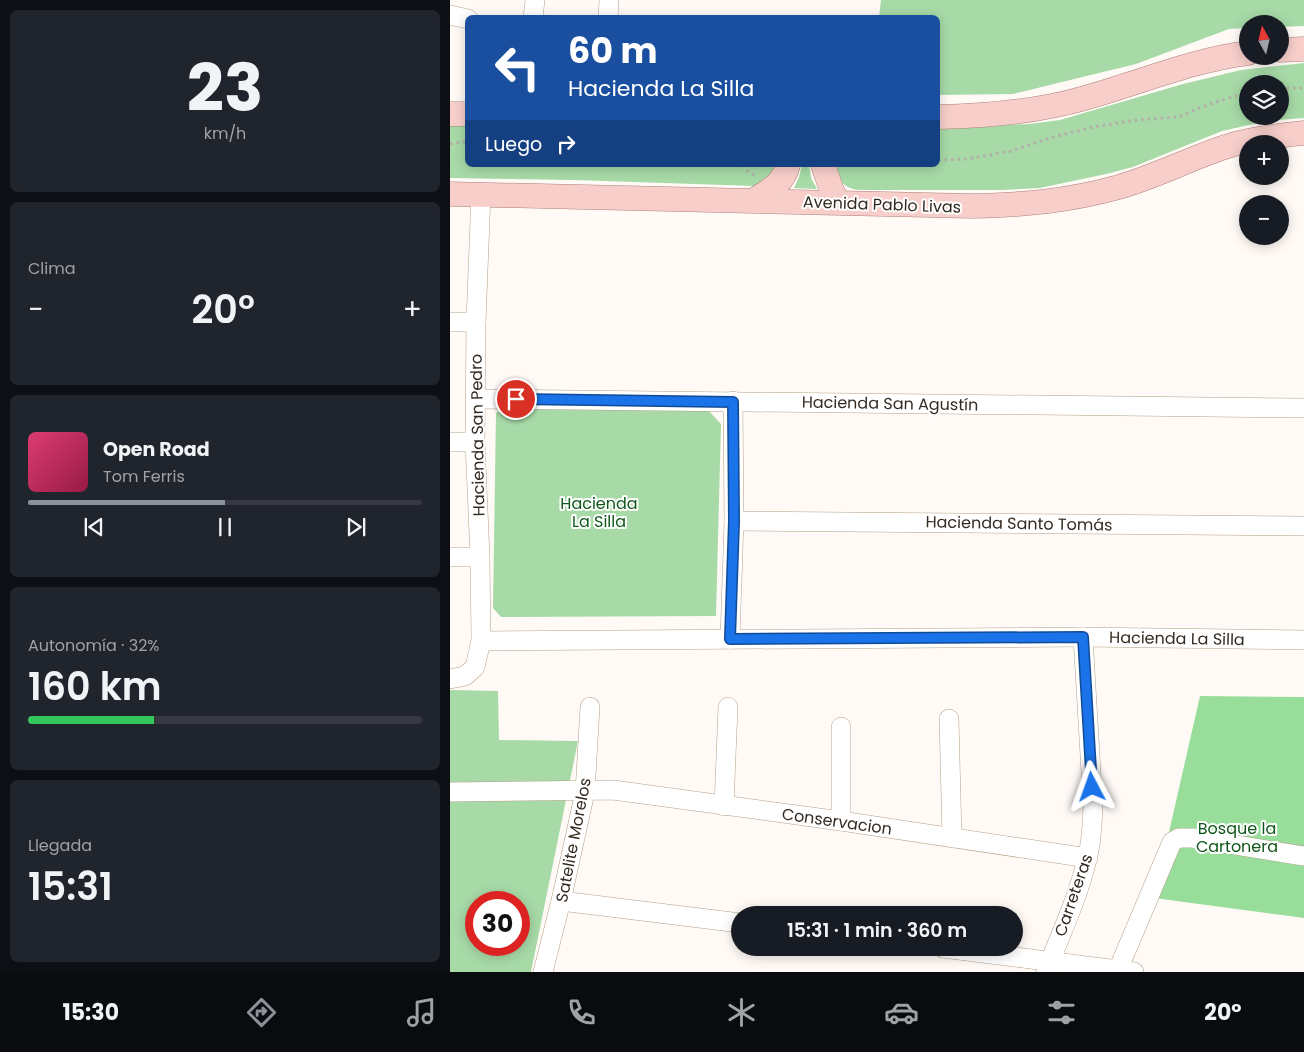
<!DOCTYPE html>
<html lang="es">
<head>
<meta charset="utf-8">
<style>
	:root { --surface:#171b24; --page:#20242c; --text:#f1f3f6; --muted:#9ea1a6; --line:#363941; --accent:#8c9099 }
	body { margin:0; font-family:Poppins,sans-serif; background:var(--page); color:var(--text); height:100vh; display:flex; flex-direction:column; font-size:19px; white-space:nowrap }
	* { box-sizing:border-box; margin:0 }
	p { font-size:16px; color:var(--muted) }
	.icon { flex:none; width:28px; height:28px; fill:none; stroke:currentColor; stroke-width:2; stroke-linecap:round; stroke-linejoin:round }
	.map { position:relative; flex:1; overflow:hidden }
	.drawer { display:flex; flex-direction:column; gap:10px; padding:10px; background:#0d0f14; width:450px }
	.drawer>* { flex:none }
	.hud { position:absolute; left:15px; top:15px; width:475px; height:152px; border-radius:8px; box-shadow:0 2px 12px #0003; background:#1a4fa0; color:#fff; overflow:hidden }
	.needle { width:32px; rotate:352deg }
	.buttons { position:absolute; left:789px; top:15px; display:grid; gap:10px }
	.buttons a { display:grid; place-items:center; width:50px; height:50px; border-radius:50%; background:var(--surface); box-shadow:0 2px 12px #0003; font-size:25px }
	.speed { position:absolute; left:15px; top:891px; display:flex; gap:10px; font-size:25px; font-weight:700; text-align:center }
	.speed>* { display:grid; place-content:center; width:65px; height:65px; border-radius:50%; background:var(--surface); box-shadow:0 2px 12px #0003; line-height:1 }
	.speed .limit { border:8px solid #d22; background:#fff; color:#111 }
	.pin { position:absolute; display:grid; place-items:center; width:42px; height:42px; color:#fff; margin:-21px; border:2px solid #fff; border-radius:50%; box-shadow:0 1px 5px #0007 }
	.me { position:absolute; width:55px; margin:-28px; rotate:356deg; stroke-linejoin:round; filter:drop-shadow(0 0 4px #0008) }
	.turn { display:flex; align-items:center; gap:18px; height:105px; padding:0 20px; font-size:22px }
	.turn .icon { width:65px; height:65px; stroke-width:2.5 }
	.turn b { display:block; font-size:35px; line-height:42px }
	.then { display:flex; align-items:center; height:48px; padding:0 20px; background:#0003; gap:10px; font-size:19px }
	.big { font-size:38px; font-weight:600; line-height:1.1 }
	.drawer .card { flex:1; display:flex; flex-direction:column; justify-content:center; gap:8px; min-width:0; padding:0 18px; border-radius:8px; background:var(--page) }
	.drawer .dial { align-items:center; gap:0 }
	.dial b { font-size:65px; line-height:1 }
	.song { display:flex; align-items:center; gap:15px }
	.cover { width:60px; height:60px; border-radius:8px; background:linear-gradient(135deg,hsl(340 70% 55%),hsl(340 70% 35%)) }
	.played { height:5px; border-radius:2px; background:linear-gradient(90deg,var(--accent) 50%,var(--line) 50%) }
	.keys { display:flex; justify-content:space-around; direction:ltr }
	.heat { display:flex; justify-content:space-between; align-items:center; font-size:28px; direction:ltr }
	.charge { height:8px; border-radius:4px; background:linear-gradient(90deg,#34c759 32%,var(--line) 0) }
	.trip { position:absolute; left:281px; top:906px; width:292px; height:50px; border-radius:25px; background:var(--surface); box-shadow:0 2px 12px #0003; font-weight:600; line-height:50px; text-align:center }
	.tab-bar { display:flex; height:80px; justify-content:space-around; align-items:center; background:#090b0e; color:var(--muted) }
	.tab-bar .icon { width:35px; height:35px }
	.tab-bar .selected { color:var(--accent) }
	.tab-bar b { font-size:22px; color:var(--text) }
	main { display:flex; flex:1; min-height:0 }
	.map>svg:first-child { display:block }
	.green { fill:#a7daa7; fill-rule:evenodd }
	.forest { fill:#99dd9a }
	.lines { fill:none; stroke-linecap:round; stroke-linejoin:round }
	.minor-casing { stroke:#b5a089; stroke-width:20 }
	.major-casing { stroke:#af8078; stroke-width:25 }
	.path { stroke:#b4aea8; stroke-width:3; stroke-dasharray:2.5 4; stroke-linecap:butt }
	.minor { stroke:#fff; stroke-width:19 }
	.major { stroke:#f7ceca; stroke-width:24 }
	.route-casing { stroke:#114b97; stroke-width:12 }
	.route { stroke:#1a73e8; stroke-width:9 }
	.labels { text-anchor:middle; stroke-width:4; stroke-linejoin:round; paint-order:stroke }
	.street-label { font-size:16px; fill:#332a21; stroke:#fff }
	.park-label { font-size:16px; fill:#10581a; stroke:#fff }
</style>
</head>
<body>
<main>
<section class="drawer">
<div class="card dial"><b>23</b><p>km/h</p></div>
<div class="card"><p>Clima</p>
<div class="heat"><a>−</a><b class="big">20°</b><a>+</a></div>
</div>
<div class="card">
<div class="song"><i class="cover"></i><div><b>Open Road</b><p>Tom Ferris</p></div></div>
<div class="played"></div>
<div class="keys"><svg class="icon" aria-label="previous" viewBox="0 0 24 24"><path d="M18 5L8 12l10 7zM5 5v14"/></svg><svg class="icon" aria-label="pause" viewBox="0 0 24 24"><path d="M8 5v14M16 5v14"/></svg><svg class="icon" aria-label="next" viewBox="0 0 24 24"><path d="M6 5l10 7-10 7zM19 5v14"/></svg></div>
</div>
<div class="card"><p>Autonomía · 32%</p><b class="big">160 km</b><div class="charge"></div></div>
<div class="card"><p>Llegada</p><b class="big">15:31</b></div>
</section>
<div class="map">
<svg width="854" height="972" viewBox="0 0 854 972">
	<rect width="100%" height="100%" fill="#fffaf6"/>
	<g class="green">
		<polygon points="431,0 854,0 854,26 830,27 830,24 798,24 797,28 779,29 686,64 563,94 488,95 488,18 429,17"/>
		<path d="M854,63V118L817,121L772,131L683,167L656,174L590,188L551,190H410C394,189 388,180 382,165H488V128L579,124L610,120L733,84L791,70ZM798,84H830V116H798Z"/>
		<polygon points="0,125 17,125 18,165 328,165 322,178 306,186 123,180 0,178"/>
		<polygon points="352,165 359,165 361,178 367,189 344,188 349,177"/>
		<polygon points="57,406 259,411 271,424 266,616 51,617 43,608 46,413"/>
		<path d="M0,690L48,691L49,740L128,741L81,972H0ZM26,902H69V945H26Z"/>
	</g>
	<polygon class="forest" points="750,696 854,697 854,918 704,898"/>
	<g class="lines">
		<g class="minor-casing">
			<g id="minor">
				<polyline points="0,15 18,19"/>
				<polyline points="83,18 85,0"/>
				<polyline points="158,18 159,0"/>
				<polyline points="0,322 26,322"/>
				<polyline points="26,399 854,408"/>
				<polyline points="0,442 25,442"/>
				<polyline points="284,521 854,526"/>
				<polyline points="0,557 30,557"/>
				<polyline points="280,639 284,521 283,401"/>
				<polyline points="31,641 633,637 854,640"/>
				<polyline points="0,679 15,676 25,667 31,641 30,557 25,442 26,322 31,194"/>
				<polyline points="499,719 502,838"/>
				<polyline points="0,792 163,790 391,821 638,858"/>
				<polyline points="274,806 278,707"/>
				<polyline points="391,821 391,727"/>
				<polyline points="111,901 290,923"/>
				<polyline points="493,948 684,972"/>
				<polyline points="668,970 722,842 729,838 742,838 854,856"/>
				<polyline points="93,972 111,901 135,792 140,707"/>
				<path d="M596,972C610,935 628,898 637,859C642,842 642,824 643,806L633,637"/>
			</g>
		</g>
		<g class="major-casing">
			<g id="major">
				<polyline points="830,50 854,49"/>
				<polyline points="0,114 18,114"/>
				<path d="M488,117C538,116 587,112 635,98C689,83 742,60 798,53"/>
				<polyline points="373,165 382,191 388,202"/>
				<path d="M0,194L522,206C574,205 618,201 669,187C704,177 737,160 772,148C798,139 826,136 854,133"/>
				<path d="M304,200C319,191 333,184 338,165"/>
			</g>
		</g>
		<g class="path">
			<polyline points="830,88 854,88"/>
			<polyline points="0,144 18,141"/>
			<polyline points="488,160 518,159 561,151 603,137 643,127 687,120 728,117 760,104 798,92"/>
			<polyline points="293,165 297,171 306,176"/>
		</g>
		<use href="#minor" class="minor"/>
		<use href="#major" class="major"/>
	</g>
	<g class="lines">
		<g class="route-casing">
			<polyline id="route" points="66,399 283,402 284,521 280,639 633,637 642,787"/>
		</g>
		<use href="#route" class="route"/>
	</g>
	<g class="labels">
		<g class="street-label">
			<text transform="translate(432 204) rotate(2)" y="6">Avenida Pablo Livas</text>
			<text transform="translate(440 403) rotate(1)" y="6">Hacienda San Agustín</text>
			<text transform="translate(27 435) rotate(-91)" y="6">Hacienda San Pedro</text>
			<text transform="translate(569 523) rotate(1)" y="6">Hacienda Santo Tomás</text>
			<text transform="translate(727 638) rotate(1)" y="6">Hacienda La Silla</text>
			<text transform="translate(387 821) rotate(8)" y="6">Conservacion</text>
			<text transform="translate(123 840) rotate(-79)" y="6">Satelite Morelos</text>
			<text transform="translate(623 895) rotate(-71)" y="6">Carreteras</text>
		</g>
		<g class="park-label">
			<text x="149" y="509">Hacienda<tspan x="149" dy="18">La Silla</tspan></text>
			<text x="787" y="834">Bosque la<tspan x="787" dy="18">Cartonera</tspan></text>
		</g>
	</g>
</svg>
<div class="buttons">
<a><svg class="needle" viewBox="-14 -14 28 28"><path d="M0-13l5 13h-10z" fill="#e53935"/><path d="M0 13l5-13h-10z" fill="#9ea1a6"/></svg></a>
<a><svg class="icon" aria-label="layers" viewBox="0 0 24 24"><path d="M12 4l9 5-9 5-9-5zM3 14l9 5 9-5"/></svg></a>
<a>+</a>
<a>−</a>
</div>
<div class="speed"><div class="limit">30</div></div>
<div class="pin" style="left:66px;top:399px;background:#d93025"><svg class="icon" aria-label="arrive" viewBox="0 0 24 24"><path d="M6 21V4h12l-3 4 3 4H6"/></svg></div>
<svg class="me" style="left:642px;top:787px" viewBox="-20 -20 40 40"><path d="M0-17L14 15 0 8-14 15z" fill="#1a73e8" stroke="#fff" stroke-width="4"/></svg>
<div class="trip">15:31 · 1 min · 360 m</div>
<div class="hud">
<div class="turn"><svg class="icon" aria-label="left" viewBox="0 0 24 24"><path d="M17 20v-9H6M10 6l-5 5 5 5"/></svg><div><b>60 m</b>Hacienda La Silla</div></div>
<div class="then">Luego<svg class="icon" aria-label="right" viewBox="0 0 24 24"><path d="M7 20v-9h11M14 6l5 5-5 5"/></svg></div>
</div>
</div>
</main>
<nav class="tab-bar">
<b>15:30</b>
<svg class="icon selected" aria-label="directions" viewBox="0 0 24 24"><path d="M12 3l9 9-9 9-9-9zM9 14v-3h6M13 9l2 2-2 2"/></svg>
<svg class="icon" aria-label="music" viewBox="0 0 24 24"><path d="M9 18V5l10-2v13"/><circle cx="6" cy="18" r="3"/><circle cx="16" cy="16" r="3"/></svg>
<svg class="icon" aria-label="phone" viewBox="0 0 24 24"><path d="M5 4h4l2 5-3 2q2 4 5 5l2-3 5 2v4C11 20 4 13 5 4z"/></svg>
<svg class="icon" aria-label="climate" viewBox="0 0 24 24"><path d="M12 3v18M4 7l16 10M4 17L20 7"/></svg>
<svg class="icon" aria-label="car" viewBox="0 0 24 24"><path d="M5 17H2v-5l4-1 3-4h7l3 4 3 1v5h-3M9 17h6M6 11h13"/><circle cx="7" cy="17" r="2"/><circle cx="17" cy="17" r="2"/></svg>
<svg class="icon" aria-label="filters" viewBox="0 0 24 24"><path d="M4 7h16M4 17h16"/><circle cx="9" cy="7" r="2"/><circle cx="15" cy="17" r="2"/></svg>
<b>20°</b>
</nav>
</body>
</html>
